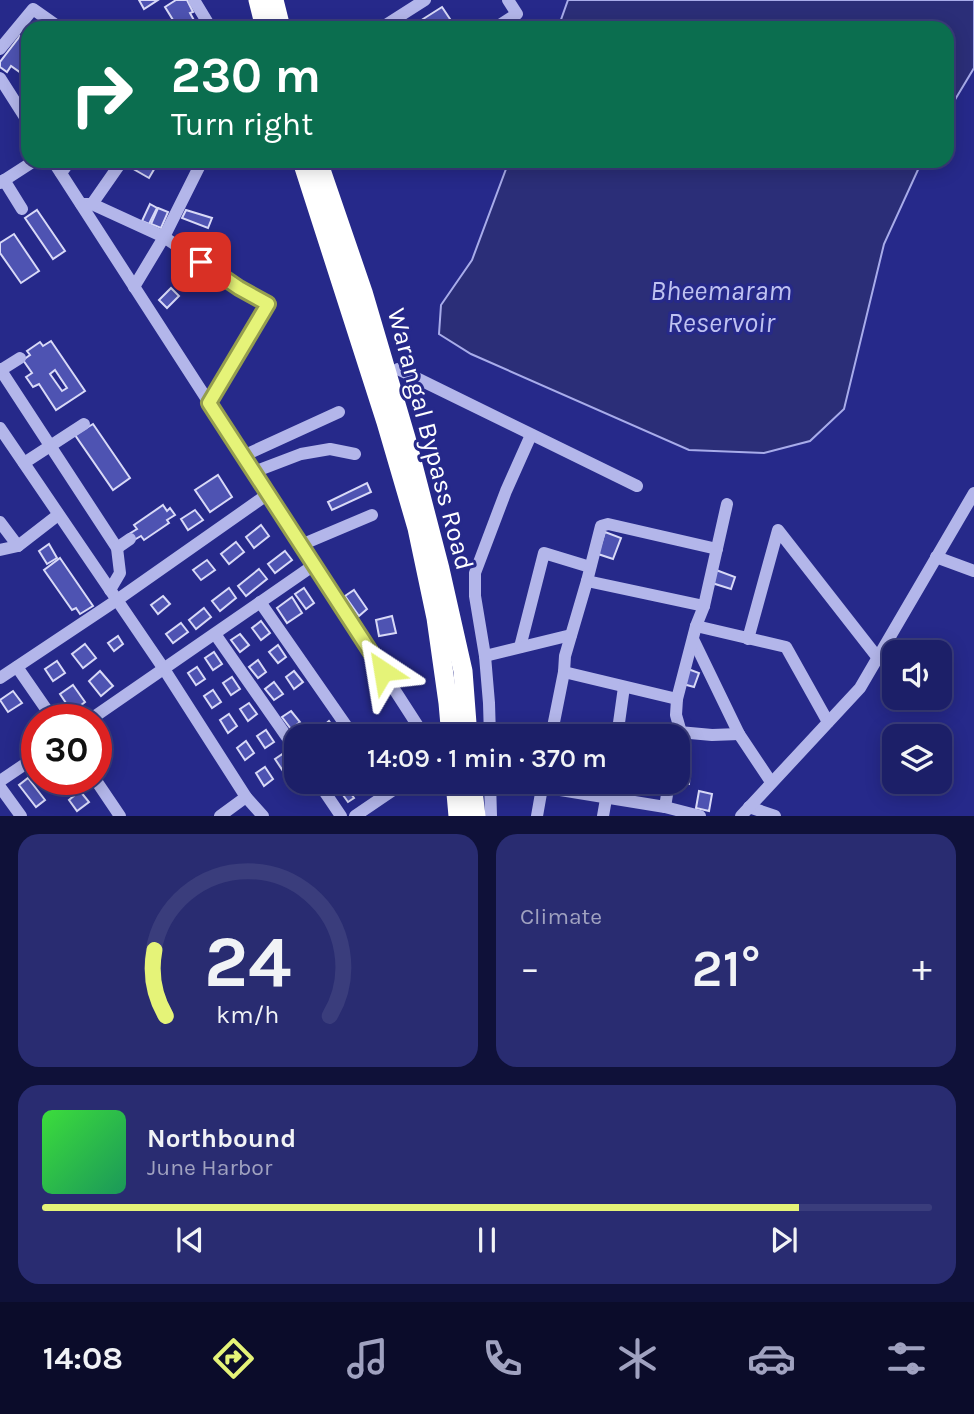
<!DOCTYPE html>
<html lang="en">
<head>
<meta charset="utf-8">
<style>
	:root { --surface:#1c1f68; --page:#292c71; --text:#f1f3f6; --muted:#a0a2c0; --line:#3a3d7c; --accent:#e5f378 }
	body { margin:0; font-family:Karla,sans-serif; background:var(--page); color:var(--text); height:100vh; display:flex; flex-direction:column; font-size:26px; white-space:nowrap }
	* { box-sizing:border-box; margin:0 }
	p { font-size:23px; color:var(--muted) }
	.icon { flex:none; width:38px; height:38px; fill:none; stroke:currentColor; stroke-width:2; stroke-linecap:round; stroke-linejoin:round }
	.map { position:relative; height:816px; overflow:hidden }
	.side { display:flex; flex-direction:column; gap:18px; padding:18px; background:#0f1139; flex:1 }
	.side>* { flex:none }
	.top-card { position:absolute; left:21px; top:21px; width:933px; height:147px; border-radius:21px; box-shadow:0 4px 18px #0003,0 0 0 2px var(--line); background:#0b6e4f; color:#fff; overflow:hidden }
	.buttons { position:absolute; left:882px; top:640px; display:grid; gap:14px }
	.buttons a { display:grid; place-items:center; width:70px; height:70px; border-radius:14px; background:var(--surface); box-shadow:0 4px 18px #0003,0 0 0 2px var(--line); font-size:35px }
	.speed { position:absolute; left:21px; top:704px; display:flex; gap:14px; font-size:35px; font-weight:700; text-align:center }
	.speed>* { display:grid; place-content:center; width:91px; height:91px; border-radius:50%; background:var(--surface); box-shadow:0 4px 18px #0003,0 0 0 2px var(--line); line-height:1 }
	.speed .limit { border:10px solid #d22; background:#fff; color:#111 }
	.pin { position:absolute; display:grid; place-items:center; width:60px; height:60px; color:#fff; margin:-30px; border-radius:14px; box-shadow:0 4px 10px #0006 }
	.me { position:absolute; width:77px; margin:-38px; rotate:327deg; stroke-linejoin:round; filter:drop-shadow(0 0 5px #0008) }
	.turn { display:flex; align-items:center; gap:24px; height:147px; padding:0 35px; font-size:32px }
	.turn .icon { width:91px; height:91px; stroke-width:2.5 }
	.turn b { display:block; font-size:49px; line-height:60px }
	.big { font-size:52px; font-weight:600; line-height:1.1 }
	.side .tile { flex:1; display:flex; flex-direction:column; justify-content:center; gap:10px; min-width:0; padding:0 24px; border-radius:21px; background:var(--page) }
	.side .dial { align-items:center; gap:0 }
	.dial svg { height:182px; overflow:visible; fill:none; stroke:var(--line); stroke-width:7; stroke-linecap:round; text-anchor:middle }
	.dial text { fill:var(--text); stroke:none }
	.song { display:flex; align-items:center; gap:21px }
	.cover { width:84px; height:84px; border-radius:10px; background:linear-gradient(135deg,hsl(120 70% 55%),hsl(150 70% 35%)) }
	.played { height:7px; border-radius:4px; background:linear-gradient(90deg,var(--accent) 85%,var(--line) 85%) }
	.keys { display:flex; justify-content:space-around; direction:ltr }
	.heat { display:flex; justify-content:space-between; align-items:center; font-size:38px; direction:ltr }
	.side .tiles { flex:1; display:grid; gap:18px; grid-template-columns:1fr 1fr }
	.tile:last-child { grid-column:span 2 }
	.trip { position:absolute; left:284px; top:724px; width:406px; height:70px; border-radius:21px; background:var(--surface); box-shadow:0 4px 18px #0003,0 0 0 2px var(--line); font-weight:600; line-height:70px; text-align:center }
	.menu { display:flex; height:112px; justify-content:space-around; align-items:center; background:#0b0c2a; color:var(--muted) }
	.menu .icon { width:49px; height:49px }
	.menu .on { color:var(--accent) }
	.menu b { font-size:32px; color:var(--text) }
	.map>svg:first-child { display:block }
	.water { fill:#2b2e78; stroke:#a8acea; stroke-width:2 }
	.building { fill:#4e53b2; stroke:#d8d9f7; stroke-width:2; fill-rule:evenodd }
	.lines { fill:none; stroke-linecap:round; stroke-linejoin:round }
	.minor { stroke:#b3b6ea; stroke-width:12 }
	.highway { stroke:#fff; stroke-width:19 }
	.route-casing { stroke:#959e4e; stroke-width:18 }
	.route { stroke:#e5f378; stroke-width:12 }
	.labels { text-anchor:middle; stroke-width:6; stroke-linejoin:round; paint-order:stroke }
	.street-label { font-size:26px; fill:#fff; stroke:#26298a }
	.water-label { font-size:28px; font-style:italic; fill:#bfc2f1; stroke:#26298a }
</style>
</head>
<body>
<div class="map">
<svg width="974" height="816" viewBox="0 0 974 816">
	<rect width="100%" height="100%" fill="#26298a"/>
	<g class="water">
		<polygon points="568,0 974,0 974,68 947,113 947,28 558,28"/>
		<polygon points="509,161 922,161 884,244 844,409 810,441 764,453 689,450 471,354 439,334 441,305 472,260"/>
	</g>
	<g class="building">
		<polygon points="139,0 158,0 144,9"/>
		<polygon points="176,0 187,0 193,12 190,13 196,24 200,22 203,28 160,28 173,20 165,7"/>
		<polygon points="442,7 456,28 409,28"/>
		<polygon points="20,36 28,42 28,78 11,66 7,72 0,67 0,62"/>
		<polygon points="125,161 149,161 156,166 149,178 123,163"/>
		<polygon points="150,204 157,208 149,224 142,221"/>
		<polygon points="158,208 168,212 161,228 151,224"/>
		<polygon points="37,210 65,251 53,259 25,218"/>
		<polygon points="186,210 212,218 208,228 182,218"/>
		<polygon points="14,234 39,271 21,283 0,253 0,243"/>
		<polygon points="171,288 179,296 167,308 159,300"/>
		<path d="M51,341L85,391L56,410L39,384L33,387L26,377L32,373L23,360L30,355L27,351L40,342L43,346ZM55,370L67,388L62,391L50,374Z"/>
		<polygon points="93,424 130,478 113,490 75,435"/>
		<polygon points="218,475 232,497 210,512 195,490"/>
		<polygon points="367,483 371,492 332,510 328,502"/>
		<polygon points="163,505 167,511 170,508 175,515 167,520 169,523 144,540 141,536 134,540 129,534 137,529 134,525"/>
		<polygon points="195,510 203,520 188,530 181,519"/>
		<polygon points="261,525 269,536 254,548 246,537"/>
		<polygon points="605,532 621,538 613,559 598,554"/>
		<polygon points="236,542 244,552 229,564 221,554"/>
		<polygon points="49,544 57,558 47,564 39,551"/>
		<polygon points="285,551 292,560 275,573 268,564"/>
		<polygon points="60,558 93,606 80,614 76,608 72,610 44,570"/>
		<polygon points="207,560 215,570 201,580 193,570"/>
		<polygon points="259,569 267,579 246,596 238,586"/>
		<polygon points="716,570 735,577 731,589 712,583"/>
		<polygon points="229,588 236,598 220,611 212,601"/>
		<polygon points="304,588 314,603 306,609 295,594"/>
		<polygon points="354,590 367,609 359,616 345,596"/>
		<polygon points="163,596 170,604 158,614 151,605"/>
		<polygon points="292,597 302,613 287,623 277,608"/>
		<polygon points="204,608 211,617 196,629 189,620"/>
		<polygon points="392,616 396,633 379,636 376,620"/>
		<polygon points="261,621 270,633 261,640 252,628"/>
		<polygon points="181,623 188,632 173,643 166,634"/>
		<polygon points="240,634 249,645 240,652 231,640"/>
		<polygon points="118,636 123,644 114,651 108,643"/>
		<polygon points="85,644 96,658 83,668 72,654"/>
		<polygon points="278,645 286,657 278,663 269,652"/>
		<polygon points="214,652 222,664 213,670 205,658"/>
		<polygon points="258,660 266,672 258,678 249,667"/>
		<polygon points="57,661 65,673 53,681 45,669"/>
		<polygon points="197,667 205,679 196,685 188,673"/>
		<polygon points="688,669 699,673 694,687 683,684"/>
		<polygon points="100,671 113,686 101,696 89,681"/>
		<polygon points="294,671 303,682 294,689 286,677"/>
		<polygon points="232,677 240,689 231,695 223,683"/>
		<polygon points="274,682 283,694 274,700 265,689"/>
		<polygon points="73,685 85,702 72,712 60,694"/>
		<polygon points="213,690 221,702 212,708 204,696"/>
		<polygon points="13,691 22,703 8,712 0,700"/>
		<polygon points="249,703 257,714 248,721 240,709"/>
		<polygon points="291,711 300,722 291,729 282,717"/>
		<polygon points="229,714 237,726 228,733 220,720"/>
		<polygon points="329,721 338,733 333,737 327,737 321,728"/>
		<polygon points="37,726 37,743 31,747 23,736"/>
		<polygon points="266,730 274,742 265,748 257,736"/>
		<polygon points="246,741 254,753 245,760 237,748"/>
		<polygon points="284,753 292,765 283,771 275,759"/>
		<polygon points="265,767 273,779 264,786 256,773"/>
		<polygon points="677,768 690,770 689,784 673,783 677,782"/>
		<polygon points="28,778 45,800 36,807 19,785"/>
		<polygon points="344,784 354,798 348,802 338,788"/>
		<polygon points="80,791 89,802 77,811 69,800"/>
		<polygon points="699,791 712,794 709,811 696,808"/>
	</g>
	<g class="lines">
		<g class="minor">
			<polyline points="194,0 211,28"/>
			<polyline points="381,28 425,0"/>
			<polyline points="495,28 517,14 508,0"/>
			<polyline points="0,49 33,9 60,28"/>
			<polyline points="0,78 28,122"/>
			<polyline points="53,161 425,737"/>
			<polyline points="61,173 70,161"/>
			<polyline points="4,180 22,209"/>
			<polyline points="0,183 34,161"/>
			<polyline points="81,204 92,204 164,237 239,288 268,305 209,403"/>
			<polyline points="92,204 122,161"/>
			<polyline points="134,287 164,237 202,161"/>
			<polyline points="0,369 117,548 120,573 110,590"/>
			<polyline points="398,369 637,486"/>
			<polyline points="1,370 20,358"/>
			<polyline points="0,428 164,669 246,797 263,816"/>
			<polyline points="243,456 339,412"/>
			<polyline points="24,463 84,424"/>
			<polyline points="254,472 301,454 330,449 355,454"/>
			<polyline points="0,522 18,546"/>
			<polyline points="301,545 372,515"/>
			<polyline points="117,548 130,539"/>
			<polyline points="0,550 18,546 58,515"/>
			<polyline points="936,557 974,571"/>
			<polyline points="587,581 704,606"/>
			<polyline points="260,602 354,737"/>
			<polyline points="696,626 786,647 828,722"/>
			<polyline points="215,634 296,750"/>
			<polyline points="693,639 739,734 771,782"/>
			<polyline points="748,639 778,530 878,658"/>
			<polyline points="520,647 544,553 590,567"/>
			<polyline points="485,656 571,635"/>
			<polyline points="17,667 53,719"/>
			<polyline points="564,672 677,699"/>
			<polyline points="0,678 117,600 268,494"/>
			<polyline points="91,719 314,565"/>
			<polyline points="679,732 712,735 739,734"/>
			<polyline points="490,737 489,703 485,656 475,596 475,573 506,491 531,435"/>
			<polyline points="551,737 564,672 565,656 587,581 601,526 608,524 717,549"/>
			<polyline points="617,737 624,687"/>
			<polyline points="677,742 680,729 676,715 677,699 696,626 704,606 727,504"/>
			<polyline points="95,779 120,816"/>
			<polyline points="0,781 37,756"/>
			<polyline points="318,782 341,816"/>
			<polyline points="490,782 491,816"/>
			<polyline points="490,784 542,787 665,807 700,816"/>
			<polyline points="0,787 21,816"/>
			<polyline points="665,807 669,782"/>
			<polyline points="749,807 775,816"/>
			<polyline points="220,816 246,797"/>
			<polyline points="355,816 405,782"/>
			<polyline points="537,816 543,782"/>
			<polyline points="603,816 609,782"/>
			<polyline points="741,816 860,688 974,493"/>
		</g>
		<g class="highway">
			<polyline points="258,0 265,28"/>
			<polyline points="274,0 281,28"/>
			<polyline points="302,161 386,422 417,528 436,618 448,703 451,737"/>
			<polyline points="318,161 363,292 406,438 440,569 463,671 468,737"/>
			<polyline points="455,782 458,816"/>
			<polyline points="472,782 476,816"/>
		</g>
	</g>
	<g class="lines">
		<g class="route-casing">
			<polyline id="route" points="201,262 239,288 268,304 209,403 383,671"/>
		</g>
		<use href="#route" class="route"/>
	</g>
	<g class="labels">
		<g class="street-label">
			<text transform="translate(431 439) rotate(75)" y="9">Warangal Bypass Road</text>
		</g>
		<g class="water-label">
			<text x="721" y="300">Bheemaram<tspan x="721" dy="32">Reservoir</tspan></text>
		</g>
	</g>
</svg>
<div class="buttons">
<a><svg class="icon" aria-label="sound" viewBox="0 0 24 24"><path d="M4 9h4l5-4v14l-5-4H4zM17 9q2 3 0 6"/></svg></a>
<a><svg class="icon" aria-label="layers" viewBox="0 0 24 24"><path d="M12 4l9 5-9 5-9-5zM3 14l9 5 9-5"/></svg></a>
</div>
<div class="speed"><div class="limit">30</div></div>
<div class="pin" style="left:201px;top:262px;background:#d93025"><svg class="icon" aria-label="arrive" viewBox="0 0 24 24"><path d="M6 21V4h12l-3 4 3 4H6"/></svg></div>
<svg class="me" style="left:383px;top:671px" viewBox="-20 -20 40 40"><path d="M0-17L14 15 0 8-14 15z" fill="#e5f378" stroke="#fff" stroke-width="4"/></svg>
<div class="trip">14:09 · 1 min · 370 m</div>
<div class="top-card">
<div class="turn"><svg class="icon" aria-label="right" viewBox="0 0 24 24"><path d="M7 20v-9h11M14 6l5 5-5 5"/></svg><div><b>230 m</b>Turn right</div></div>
</div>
</div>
<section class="side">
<div class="tiles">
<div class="tile dial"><svg viewBox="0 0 100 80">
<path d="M14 69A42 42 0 1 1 86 69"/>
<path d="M14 69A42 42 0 0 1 9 40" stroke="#e5f378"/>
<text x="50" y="56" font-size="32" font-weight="700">24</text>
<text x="50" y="72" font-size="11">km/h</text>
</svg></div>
<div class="tile"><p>Climate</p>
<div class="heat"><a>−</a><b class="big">21°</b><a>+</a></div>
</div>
<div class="tile">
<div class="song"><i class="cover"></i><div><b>Northbound</b><p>June Harbor</p></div></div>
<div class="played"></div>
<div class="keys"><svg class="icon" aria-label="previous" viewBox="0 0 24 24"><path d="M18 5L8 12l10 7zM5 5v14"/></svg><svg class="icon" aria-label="pause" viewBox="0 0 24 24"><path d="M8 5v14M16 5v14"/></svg><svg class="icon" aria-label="next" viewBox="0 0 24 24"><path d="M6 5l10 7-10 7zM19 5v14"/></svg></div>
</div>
</div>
</section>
<nav class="menu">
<b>14:08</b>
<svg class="icon on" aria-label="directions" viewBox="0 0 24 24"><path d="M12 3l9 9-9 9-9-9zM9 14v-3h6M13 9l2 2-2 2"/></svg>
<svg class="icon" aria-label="music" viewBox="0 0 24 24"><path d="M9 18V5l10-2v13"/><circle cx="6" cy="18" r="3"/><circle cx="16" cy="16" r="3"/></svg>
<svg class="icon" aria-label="phone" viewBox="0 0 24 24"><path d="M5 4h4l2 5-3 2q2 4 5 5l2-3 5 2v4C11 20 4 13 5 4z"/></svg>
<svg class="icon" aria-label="climate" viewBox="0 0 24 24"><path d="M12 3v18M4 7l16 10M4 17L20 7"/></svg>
<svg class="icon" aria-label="car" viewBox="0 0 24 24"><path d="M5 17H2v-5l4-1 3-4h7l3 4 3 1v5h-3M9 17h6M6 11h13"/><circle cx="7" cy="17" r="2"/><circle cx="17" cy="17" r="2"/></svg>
<svg class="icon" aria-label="filters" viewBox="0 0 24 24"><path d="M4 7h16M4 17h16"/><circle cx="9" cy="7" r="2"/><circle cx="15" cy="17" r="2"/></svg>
</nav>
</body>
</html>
